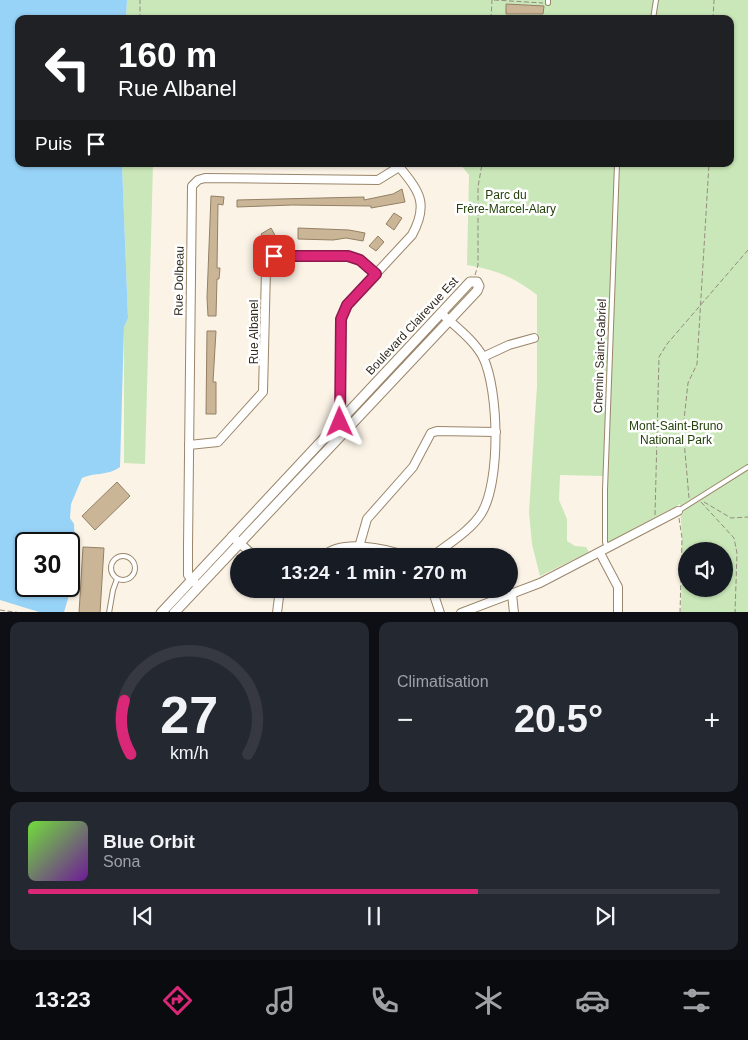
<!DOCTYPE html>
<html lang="fr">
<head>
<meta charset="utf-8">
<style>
	:root { --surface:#171b24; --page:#242831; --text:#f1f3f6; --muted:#9ea1a6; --line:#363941; --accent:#db2777 }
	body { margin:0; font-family:Helvetica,sans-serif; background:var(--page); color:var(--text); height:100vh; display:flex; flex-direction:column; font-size:19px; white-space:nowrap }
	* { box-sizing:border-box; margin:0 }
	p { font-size:16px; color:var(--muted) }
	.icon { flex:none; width:28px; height:28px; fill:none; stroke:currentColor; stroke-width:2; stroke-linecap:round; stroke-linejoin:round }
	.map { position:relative; height:612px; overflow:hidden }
	.panel { display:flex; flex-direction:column; gap:10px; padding:10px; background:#0d0f14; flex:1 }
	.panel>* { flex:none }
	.hud { position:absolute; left:15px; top:15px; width:719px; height:152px; border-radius:10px; box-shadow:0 1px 4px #0004; background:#202124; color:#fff; overflow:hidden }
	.buttons { position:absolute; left:678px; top:542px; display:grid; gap:10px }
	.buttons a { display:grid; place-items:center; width:55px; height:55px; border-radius:50%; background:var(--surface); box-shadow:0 1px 4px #0004; font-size:25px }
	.speed { position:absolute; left:15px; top:532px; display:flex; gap:10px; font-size:25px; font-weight:700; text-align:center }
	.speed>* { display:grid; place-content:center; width:65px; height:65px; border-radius:50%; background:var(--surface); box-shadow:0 1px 4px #0004; line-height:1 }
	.speed .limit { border:2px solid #111; border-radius:8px; background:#fff; color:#111 }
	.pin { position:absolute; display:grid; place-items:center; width:42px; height:42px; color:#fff; margin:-21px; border-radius:10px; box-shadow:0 2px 8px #0006 }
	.me { position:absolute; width:55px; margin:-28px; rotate:359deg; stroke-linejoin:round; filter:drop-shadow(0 0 4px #0008) }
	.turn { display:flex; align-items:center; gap:18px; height:105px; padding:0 20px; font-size:22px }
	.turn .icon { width:65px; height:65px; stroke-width:2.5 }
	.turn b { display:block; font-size:35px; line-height:42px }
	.then { display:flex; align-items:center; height:48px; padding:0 20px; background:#0003; gap:10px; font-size:19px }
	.big { font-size:38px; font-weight:800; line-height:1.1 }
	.panel .widget { flex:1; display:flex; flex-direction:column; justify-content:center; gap:8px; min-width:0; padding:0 18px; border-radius:10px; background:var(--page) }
	.panel .dial { align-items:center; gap:0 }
	.dial svg { height:130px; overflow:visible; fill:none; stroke:var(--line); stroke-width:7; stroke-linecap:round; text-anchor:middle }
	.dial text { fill:var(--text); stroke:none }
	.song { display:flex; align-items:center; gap:15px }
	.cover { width:60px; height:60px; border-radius:8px; background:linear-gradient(135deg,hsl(100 70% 55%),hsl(280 70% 35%)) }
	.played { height:5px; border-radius:2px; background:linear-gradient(90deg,var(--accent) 65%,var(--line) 65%) }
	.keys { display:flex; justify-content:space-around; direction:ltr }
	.heat { display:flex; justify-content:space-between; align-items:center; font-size:28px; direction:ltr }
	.panel .tiles { flex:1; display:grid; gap:10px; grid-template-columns:1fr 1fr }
	.widget:last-child { grid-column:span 2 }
	.trip { position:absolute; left:230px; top:548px; width:288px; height:50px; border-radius:25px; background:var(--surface); box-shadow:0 1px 4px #0004; font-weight:800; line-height:50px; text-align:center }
	.tab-bar { display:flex; height:80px; justify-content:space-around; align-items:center; background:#090b0e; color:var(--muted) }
	.tab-bar .icon { width:35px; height:35px }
	.tab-bar .selected { color:var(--accent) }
	.tab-bar b { font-size:22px; color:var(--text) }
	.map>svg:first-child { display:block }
	.green { fill:#c9e7b8; fill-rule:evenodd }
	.water { fill:#97d2f7; fill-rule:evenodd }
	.building { fill:#cab597; stroke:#948064 }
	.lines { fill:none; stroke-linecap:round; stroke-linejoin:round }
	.service-casing { stroke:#9a866a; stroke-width:6 }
	.minor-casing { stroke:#9a866a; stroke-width:10 }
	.tertiary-casing { stroke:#9a866a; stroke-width:11 }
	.path { stroke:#948c7f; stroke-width:1; stroke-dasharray:5 2.5; stroke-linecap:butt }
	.service { stroke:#fff; stroke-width:4 }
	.minor { stroke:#fff; stroke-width:8 }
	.tertiary { stroke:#fff; stroke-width:9 }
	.route-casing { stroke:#8e194d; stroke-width:12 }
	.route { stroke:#db2777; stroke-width:9 }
	.labels { text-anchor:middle; stroke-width:5; stroke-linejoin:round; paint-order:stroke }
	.park-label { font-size:12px; fill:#24420b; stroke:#fff }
	.street-label { font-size:12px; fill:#31291d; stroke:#fff }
</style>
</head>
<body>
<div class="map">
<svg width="748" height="613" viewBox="0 0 748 613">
	<rect width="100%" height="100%" fill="#fbf3e6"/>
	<g class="green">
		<path d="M127,0H748V612H681L682,538L680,504L602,546L603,476L560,475L559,500L567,519V541L575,546L586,547L589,552L540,576L532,544L529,512L537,386V295C513,277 497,270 467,265L469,175L460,164H730V19H126ZM686,551H724V589H686Z"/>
		<polygon points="122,164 153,164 145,464 124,463 124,327 128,318"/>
	</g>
	<path class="water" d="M0,0H127L126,19H19V164H122L128,318L124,327L120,467C108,476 95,472 82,478L71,504L70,518L74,524L75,544L72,553L70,592L64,612H39L0,600ZM26,544H69V586H26Z"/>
	<g class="building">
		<polygon points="506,4 544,6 543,14 506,14"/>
		<polygon points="402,189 405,202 371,208 371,206 292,205 237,207 237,200 364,197 364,200 393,194"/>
		<polygon points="211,196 224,197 223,205 218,204 217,268 220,268 219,279 217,279 216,316 208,316 207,298"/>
		<polygon points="394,213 402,218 394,230 386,224"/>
		<polygon points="271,228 276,237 265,242 261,234"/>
		<polygon points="298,228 349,230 365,233 363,241 346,238 333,240 298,239"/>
		<polygon points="378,236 384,242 376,251 369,246"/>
		<polygon points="207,331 216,331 213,382 216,382 216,414 206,414"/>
		<polygon points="117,482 130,496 95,530 82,516"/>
		<polygon points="83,547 104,548 100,613 79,613"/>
	</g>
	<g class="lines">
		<g class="service-casing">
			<g id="service">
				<polyline points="548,3 548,0"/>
				<polyline points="653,19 656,0"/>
				<polyline points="678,511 748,467"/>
				<polyline points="607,548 605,542 605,490 617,164"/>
				<circle cx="123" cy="568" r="12"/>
				<polyline points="109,613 113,590 117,579"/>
			</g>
		</g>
		<g class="minor-casing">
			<g id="minor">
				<polyline points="483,357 509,345 534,338"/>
				<path d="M347,428L340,421L341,319L347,305L412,235C430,202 418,190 397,164"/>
				<polyline points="189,445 218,442 263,392 266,269 270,259 280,255 348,256 360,260 376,274"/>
				<polyline points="232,536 254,556"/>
				<polyline points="359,547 367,519 413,467 431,433 437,431 496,432"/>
				<polyline points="600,553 618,587 618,613"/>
				<path d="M324,556C341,539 385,548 406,556"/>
				<path d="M433,556C448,544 470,531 481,514C501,483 499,390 483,357C474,340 456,327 441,313"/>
				<polyline points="195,583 188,575 188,547 192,186 198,180 205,178 378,180 399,167"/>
				<polyline points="432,589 440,613"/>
				<polyline points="512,594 514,613"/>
				<polyline points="277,613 280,589"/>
				<polyline points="461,613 540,583 678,511"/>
			</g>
		</g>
		<g class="tertiary-casing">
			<polyline id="tertiary" points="161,613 470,282 477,282 479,286 477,291 174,613"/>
		</g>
		<g class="path">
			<polyline points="494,0 543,3"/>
			<polyline points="140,19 140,0"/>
			<polyline points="491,19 492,0"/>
			<polyline points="713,19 714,0"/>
			<polyline points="475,275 478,265 478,187 482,164"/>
			<polyline points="689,498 683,429 688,383 697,364 709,164"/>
			<polyline points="701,502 734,538 737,553 735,613"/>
			<polyline points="704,502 731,518 748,517"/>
			<polyline points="655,515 659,357 667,344 748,250"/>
			<polyline points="679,518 682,538 680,613"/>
			<polyline points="0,610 22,613"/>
		</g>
		<use href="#service" class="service"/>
		<use href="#minor" class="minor"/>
		<use href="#tertiary" class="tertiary"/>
	</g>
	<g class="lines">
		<g class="route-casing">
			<polyline id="route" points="274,256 348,256 360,260 376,274 347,305 341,319 340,422"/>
		</g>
		<use href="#route" class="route"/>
	</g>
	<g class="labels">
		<g class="park-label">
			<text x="506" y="199">Parc du<tspan x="506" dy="14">Frère-Marcel-Alary</tspan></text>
			<text x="676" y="430">Mont-Saint-Bruno<tspan x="676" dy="14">National Park</tspan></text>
		</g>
		<g class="street-label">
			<text transform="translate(179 281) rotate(-89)" y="4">Rue Dolbeau</text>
			<text transform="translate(412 326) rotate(-47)" y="4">Boulevard Clairevue Est</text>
			<text transform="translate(254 332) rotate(-90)" y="4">Rue Albanel</text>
			<text transform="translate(600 356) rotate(-88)" y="4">Chemin Saint-Gabriel</text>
		</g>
	</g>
</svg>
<div class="buttons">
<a><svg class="icon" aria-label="sound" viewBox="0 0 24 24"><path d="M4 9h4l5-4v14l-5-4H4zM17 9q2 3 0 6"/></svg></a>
</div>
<div class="speed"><div class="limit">30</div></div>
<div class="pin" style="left:274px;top:256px;background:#d93025"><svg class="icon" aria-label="arrive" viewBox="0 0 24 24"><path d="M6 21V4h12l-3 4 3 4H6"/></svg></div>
<svg class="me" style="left:340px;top:422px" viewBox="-20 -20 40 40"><path d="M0-17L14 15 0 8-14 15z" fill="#db2777" stroke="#fff" stroke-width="4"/></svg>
<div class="trip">13:24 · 1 min · 270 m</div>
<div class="hud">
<div class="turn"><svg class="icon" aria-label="left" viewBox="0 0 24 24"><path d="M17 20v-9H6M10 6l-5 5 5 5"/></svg><div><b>160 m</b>Rue Albanel</div></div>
<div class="then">Puis<svg class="icon" aria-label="arrive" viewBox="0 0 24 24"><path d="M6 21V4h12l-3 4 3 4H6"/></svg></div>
</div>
</div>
<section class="panel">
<div class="tiles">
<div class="widget dial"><svg viewBox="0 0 100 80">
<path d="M14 69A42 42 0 1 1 86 69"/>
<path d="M14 69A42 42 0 0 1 10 36" stroke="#db2777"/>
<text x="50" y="56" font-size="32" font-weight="700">27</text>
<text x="50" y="72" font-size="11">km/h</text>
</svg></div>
<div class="widget"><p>Climatisation</p>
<div class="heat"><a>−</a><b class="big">20.5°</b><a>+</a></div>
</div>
<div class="widget">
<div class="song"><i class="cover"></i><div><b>Blue Orbit</b><p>Sona</p></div></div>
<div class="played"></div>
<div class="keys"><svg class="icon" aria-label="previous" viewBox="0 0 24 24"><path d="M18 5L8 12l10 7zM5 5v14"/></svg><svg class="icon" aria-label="pause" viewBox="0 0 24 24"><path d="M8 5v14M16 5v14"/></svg><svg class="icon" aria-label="next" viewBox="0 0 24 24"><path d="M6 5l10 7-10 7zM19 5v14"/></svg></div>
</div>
</div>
</section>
<nav class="tab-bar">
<b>13:23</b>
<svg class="icon selected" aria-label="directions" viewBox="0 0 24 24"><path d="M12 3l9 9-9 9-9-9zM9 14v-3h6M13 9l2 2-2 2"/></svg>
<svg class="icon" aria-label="music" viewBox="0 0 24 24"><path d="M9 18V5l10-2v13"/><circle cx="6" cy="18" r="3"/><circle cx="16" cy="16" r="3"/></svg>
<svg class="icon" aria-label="phone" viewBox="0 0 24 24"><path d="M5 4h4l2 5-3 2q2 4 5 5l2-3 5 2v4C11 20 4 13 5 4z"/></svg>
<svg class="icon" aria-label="climate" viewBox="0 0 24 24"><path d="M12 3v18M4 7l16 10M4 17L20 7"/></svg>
<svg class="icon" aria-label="car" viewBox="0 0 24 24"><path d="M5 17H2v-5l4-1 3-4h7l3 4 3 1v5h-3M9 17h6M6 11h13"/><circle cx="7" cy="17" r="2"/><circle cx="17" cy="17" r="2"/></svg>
<svg class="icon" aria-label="filters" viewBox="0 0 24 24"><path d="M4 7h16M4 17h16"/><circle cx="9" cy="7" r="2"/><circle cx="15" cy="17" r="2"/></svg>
</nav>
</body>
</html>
